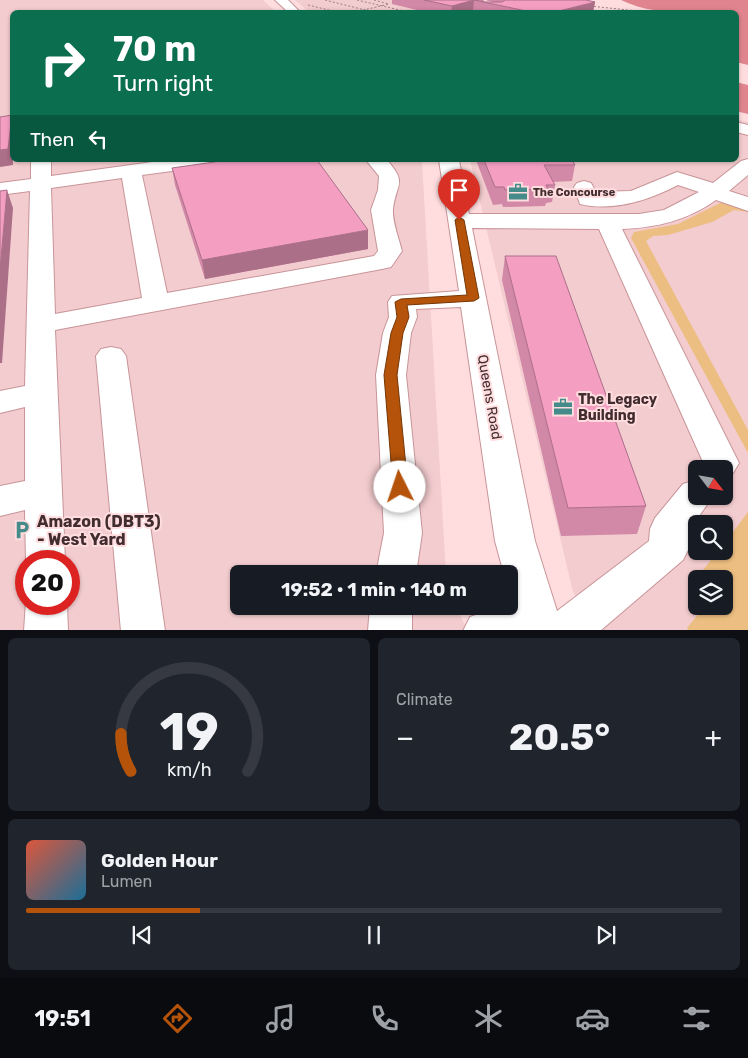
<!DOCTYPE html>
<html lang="en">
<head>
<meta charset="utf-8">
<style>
	:root { --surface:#171b24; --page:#20242c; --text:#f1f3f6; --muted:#9ea1a6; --line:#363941; --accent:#b45309 }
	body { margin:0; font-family:Rubik,sans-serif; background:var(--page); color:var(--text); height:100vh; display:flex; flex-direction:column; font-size:19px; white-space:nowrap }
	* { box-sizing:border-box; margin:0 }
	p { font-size:16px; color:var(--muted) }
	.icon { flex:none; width:28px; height:28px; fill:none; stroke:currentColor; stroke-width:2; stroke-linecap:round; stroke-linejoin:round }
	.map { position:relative; height:630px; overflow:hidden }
	.panel { display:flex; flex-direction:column; gap:8px; padding:8px; background:#0d0f14; flex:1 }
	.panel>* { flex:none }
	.guide { position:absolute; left:10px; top:10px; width:729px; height:152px; border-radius:8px; box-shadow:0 1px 4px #0004; background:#0b6e4f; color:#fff; overflow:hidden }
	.needle { width:32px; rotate:121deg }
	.buttons { position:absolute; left:688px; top:460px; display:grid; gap:10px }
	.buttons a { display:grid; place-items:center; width:45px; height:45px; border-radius:8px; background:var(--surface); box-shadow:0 1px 4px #0004; font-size:25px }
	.speed { position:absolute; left:15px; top:550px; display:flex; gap:10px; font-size:25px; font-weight:700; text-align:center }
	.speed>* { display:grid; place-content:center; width:65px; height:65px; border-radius:50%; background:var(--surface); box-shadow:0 1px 4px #0004; line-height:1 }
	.speed .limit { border:8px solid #d22; background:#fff; color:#111 }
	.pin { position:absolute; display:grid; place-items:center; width:42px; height:42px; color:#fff; margin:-51px -21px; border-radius:50% 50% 50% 0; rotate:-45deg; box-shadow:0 0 5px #0007 }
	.pin .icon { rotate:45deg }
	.me { position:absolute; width:55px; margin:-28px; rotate:356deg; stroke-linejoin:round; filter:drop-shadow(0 0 4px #0008) }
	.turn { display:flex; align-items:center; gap:18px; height:105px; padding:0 20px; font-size:22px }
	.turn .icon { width:65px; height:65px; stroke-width:2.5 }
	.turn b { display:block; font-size:35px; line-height:42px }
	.then { display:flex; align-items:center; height:48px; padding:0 20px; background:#0003; gap:10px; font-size:19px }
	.big { font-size:38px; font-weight:700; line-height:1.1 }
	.panel .widget { flex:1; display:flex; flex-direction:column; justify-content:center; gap:8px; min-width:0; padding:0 18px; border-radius:8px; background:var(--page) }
	.panel .dial { align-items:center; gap:0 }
	.dial svg { height:130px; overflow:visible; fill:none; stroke:var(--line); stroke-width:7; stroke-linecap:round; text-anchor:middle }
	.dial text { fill:var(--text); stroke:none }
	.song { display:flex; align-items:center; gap:15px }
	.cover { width:60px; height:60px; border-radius:8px; background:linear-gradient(135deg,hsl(10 70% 55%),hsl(200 70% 35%)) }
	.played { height:5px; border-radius:2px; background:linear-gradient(90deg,var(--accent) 25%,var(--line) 25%) }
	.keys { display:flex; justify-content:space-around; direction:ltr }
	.heat { display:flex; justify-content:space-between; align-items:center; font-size:28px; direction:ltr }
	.panel .tiles { flex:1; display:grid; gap:8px; grid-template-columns:1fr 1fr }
	.widget:last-child { grid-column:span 2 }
	.trip { position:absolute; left:230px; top:565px; width:288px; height:50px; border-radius:8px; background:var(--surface); box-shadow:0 1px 4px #0004; font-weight:700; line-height:50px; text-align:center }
	.menu { display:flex; height:80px; justify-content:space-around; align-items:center; background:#090b0e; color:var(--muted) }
	.menu .icon { width:35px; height:35px }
	.menu .on { color:var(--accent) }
	.menu b { font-size:22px; color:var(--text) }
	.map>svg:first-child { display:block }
	.built { fill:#f3cccf; fill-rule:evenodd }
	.green { fill:#edbe81 }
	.water { fill:#e0858f }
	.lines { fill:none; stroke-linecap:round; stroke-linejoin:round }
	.minor-casing { stroke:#c89498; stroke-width:2 }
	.path { stroke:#9b8082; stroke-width:1; stroke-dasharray:2 2; stroke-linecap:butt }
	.minor { fill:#fff; fill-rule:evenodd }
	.wall { fill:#d288a7 }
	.shaded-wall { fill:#ab6f88 }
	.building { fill:#f49ec2; stroke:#ab6f88 }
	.route { fill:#b45309; stroke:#753606 }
	.labels { text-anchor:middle; stroke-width:4; stroke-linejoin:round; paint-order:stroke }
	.far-poi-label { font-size:11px; font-weight:bold; fill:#412c2e; stroke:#ffdddf; text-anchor:start }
	.street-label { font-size:14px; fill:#412c2e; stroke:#ffdddf }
	.poi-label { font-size:14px; font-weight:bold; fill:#412c2e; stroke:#ffdddf; text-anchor:start }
	.near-poi-label { font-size:16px; font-weight:bold; fill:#412c2e; stroke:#ffdddf; text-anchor:start }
</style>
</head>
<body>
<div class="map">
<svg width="748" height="631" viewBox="0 0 748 631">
	<rect width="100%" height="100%" fill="#ffdddf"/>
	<g class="built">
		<path d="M0,0H263L276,12H12V160L422,161L446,574H239V606H456L467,630H0ZM26,561H69V604H26Z"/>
		<polygon points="295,0 465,0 495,12 309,12"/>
		<path d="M736,119L748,122V630H598L573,592L470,160H736ZM696,469H724V496H696ZM696,524H724V551H696ZM696,579H724V606H696Z"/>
	</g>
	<g class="green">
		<polygon points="720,203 727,203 748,209 748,212 734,210 712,222 668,235 653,236 646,241 748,430 748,453 631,238 634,232 678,224"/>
		<polygon points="748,512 748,630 688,630 687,628 705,606 724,606 724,579 704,579 699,575 718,551 724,551 724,544"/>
	</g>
	<g class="water">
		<path d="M621,0H748V65L736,62V12C697,12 655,17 621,0Z"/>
		<polygon points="736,82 748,85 748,114 736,111"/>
	</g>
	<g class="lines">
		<g class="minor-casing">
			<g id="minor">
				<polygon points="275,0 288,0 300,12 288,12"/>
				<polygon points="736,122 748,125 748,135 736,132"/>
				<path d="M748,159V175L729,191L748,197V211L716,200C688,220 656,228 622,229L739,463L730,478L724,480V469H699L703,462L599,229L472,228L535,541L557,611L649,541L650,529L655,518L683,484L696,480V496H713L688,532L689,548L683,560L600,631H463L470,617L501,606H509L512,603L509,592V574H504L495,541L461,307L416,309L417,317L411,333L406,375L422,533L416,574H376L384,533L376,375L383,333L389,317L388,302L392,296L459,291L439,160H459L469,214H639L664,210L699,192L678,185C649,200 614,212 580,204L574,187L577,183L584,181L591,183L596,192L631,191L677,172L713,183L741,161Z"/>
				<path d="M31,160H51V176L167,160H220L217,164L210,166L142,175L167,293L374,256L378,251L371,210L378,190L379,176L366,160H387C408,184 396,183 393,209C392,221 399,239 402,251L391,267L382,269L55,330L65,561H26V564L25,510L0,516V486L25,481V407L0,413V391L25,386L30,191L0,195V183L31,179ZM122,178L142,298L55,314L51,188Z"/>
				<polygon points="111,347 121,349 126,356 165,631 121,631 96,356 101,349"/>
				<polygon points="26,601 26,604 67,604 68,631 24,631"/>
				<polygon points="370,606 412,606 412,631 368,631"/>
			</g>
		</g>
		<g class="path">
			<polyline points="325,0 373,12"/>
			<polyline points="357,0 408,12"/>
			<polyline points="374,0 389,4"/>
			<polyline points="308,5 337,12"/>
			<polyline points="590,6 647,12"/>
			<polyline points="355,12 389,4"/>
		</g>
		<use href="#minor" class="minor"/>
	</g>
	<g class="wall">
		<polygon points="392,0 483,0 483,2 493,2 485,0 586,0 595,2 593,12 425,12 392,4"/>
		<polygon points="476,160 572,160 575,165 572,181 553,182 555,185 552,202 546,203 545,206 503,207 502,204 493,205"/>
		<polygon points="172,168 368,249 205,279 175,185"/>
		<polygon points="505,256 646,506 637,534 561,536 502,280"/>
	</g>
	<g class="shaded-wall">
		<polygon points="474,0 473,12 451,12 452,6"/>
		<polygon points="595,2 593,12 555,12"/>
		<polygon points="12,115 13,165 0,167 0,150"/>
		<polygon points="7,190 13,208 2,363 0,363 0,270"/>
		<polygon points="368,230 368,249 205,279 202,260"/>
	</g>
	<g class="building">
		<polygon points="424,0 483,0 483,2 502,2 505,0 586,0 595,2 555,12 531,12 474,0 452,6"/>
		<polygon points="12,115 8,149 0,150 0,117"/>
		<polygon points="228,160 317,160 368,230 202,260 172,168"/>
		<polygon points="484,160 572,160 575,165 544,165 555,185 546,185 548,189 505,190 504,187 495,187"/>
		<polygon points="7,190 0,270 0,191"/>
		<polygon points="505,256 556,256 646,506 568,508"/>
	</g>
	<polygon class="route" points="459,217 464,220 479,298 474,301 407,305 409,317 403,333 397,375 408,487 406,491 395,491 393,487 384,375 391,333 397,317 395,302 401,299 467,295 455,220"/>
	<defs>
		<g id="office-bare" transform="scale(1.5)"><path d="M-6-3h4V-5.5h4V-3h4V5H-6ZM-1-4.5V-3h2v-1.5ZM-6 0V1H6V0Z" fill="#448b8a" stroke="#ffdddf" stroke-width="2.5" paint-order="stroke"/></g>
		<g id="parking-bare" transform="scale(1.5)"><path d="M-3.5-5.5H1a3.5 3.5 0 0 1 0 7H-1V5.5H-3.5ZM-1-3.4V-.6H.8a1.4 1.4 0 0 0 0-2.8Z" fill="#448b8a" stroke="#ffdddf" stroke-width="2.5" paint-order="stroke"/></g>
	</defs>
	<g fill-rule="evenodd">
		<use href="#office-bare" x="518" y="192"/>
		<use href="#office-bare" x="563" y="407"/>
		<use href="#parking-bare" x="22" y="530"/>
	</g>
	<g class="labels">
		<g class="far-poi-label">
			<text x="533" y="196">The Concourse</text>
		</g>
		<g class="street-label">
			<text transform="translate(490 397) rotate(80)" y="5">Queens Road</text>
		</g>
		<g class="poi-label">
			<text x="578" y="404">The Legacy<tspan x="578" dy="16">Building</tspan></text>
		</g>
		<g class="near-poi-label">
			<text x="37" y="527">Amazon (DBT3)<tspan x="37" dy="18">- West Yard</tspan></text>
		</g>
	</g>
</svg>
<div class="buttons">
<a><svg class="needle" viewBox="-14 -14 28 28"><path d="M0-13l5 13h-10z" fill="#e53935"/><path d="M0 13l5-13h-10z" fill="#9ea1a6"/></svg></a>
<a><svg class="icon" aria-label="search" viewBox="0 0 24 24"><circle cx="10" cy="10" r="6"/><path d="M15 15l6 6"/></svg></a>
<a><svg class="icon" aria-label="layers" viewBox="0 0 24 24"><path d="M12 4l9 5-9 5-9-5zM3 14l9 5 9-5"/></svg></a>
</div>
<div class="speed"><div class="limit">20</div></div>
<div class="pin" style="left:459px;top:220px;background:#d93025"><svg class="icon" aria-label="arrive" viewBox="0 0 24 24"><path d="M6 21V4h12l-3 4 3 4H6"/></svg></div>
<svg class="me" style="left:400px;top:487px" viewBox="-20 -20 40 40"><circle r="19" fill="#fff"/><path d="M0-13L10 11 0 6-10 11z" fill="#b45309"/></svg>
<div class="trip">19:52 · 1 min · 140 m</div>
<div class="guide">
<div class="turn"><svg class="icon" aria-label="right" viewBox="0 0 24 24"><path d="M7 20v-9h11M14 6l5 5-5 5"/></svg><div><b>70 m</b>Turn right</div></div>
<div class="then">Then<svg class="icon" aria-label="left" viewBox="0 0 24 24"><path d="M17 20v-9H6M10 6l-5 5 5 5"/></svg></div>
</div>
</div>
<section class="panel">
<div class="tiles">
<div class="widget dial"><svg viewBox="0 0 100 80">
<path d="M14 69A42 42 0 1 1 86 69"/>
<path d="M14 69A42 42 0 0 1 8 46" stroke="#b45309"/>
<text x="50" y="56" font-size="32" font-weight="700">19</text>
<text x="50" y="72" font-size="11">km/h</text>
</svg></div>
<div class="widget"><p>Climate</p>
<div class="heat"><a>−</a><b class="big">20.5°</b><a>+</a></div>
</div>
<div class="widget">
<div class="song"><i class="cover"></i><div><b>Golden Hour</b><p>Lumen</p></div></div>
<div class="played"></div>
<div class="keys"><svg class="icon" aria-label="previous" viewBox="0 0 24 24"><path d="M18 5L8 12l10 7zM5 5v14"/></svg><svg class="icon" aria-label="pause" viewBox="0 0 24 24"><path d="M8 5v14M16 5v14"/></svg><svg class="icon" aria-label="next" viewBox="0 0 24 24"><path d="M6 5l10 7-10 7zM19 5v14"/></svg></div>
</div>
</div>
</section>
<nav class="menu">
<b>19:51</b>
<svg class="icon on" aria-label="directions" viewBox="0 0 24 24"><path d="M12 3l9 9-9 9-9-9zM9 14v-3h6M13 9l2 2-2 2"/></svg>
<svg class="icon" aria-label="music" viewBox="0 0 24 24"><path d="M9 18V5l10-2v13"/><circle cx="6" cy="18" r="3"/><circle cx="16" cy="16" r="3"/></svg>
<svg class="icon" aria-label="phone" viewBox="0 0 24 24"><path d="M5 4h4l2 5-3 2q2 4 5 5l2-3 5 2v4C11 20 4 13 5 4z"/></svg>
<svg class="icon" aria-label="climate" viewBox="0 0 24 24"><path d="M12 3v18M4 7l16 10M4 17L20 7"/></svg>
<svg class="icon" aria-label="car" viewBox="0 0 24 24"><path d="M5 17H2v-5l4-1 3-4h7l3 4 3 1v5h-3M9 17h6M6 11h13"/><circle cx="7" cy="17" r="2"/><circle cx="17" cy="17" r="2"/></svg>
<svg class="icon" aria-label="filters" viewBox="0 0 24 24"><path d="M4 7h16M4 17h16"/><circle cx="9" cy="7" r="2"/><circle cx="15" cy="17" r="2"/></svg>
</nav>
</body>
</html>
